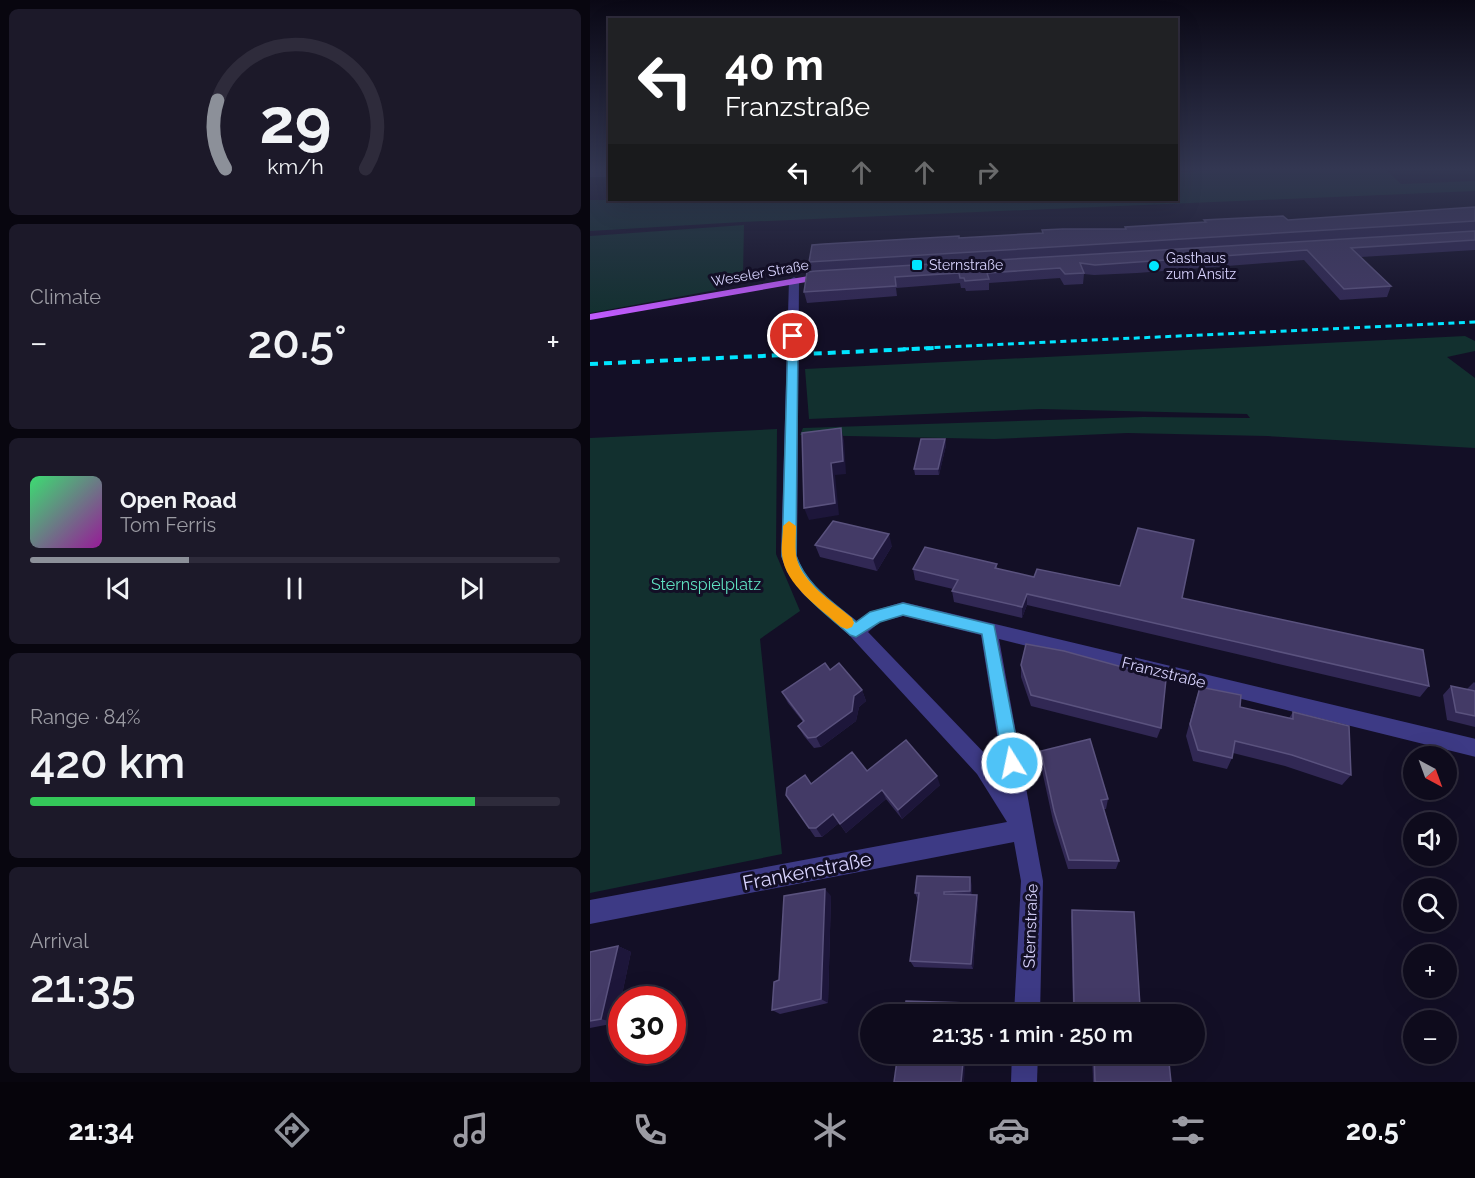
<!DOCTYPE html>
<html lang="en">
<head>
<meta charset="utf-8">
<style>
	:root { --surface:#0e0b1c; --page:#1c1929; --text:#f1f3f6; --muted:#9b9ba3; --line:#2e2b3b; --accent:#8c9099 }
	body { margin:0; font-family:Raleway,sans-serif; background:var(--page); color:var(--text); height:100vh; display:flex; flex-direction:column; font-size:22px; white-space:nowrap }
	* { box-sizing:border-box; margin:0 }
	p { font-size:20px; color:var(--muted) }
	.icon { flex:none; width:33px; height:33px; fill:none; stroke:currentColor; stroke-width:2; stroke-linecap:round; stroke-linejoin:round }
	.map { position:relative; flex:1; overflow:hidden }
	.sheet { display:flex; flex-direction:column; gap:9px; padding:9px; background:#08060f; width:590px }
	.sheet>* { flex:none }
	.hud { position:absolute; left:18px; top:18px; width:570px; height:183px; border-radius:0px; box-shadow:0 6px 24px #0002,0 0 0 2px var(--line); background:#202124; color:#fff; overflow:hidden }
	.needle { width:39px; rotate:139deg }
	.tools { position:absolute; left:813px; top:746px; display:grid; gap:12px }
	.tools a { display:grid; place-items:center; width:54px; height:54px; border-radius:50%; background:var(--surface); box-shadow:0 6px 24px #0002,0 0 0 2px var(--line); font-size:30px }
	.speed { position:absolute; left:18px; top:986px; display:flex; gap:12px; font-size:30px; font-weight:700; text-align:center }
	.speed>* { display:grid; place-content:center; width:78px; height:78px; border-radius:50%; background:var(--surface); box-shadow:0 6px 24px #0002,0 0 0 2px var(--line); line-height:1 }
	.speed .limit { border:9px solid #d22; background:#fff; color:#111 }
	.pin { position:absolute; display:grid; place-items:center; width:51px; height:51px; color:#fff; margin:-26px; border:3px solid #fff; border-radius:50%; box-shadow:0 2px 6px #0007 }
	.me { position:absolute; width:66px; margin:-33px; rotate:350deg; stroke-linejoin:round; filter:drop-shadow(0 0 4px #0008) }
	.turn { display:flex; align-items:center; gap:21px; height:126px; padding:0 18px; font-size:27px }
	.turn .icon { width:78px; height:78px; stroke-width:2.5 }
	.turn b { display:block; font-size:42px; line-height:51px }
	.lanes { display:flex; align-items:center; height:57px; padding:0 18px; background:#0003; justify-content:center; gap:30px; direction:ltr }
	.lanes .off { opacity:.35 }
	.big { font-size:45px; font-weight:600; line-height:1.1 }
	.sheet .tile { flex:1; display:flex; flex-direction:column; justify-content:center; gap:9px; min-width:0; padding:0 21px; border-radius:9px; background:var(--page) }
	.sheet .dial { align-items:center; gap:0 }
	.dial svg { height:156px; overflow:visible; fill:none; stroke:var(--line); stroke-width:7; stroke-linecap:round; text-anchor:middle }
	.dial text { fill:var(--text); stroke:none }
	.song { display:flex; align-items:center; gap:18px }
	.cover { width:72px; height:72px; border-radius:9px; background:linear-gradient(135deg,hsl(140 70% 55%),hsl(300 70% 35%)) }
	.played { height:6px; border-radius:3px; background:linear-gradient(90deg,var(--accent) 30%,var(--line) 30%) }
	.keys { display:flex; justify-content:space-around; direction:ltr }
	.heat { display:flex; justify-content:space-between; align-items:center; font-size:33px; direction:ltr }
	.charge { height:9px; border-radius:4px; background:linear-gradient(90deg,#34c759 84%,var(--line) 0) }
	.trip { position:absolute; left:270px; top:1004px; width:345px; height:60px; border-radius:30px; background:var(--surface); box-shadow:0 6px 24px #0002,0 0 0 2px var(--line); font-weight:600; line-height:60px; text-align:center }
	.tab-bar { display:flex; height:96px; justify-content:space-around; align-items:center; background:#06040b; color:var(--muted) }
	.tab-bar .icon { width:42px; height:42px }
	.tab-bar .active { color:var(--accent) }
	.tab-bar b { font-size:27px; color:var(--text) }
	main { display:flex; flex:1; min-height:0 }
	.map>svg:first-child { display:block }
	.green { fill:#12302f }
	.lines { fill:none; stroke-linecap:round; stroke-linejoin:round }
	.minor { fill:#3d3a85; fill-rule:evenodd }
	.major { fill:#c25bff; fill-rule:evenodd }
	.rail-far1 { stroke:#00e5ff; stroke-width:3; stroke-dasharray:6 4.5; stroke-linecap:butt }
	.rail { stroke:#00e5ff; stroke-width:4; stroke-dasharray:8 6; stroke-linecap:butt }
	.wall { fill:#312854 }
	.shaded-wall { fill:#1d163a }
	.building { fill:#433a66; stroke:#5a527e; stroke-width:1.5 }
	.route { fill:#4fc3f7; stroke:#337fa1; stroke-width:1.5 }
	.slow { fill:#f59e0b }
	.poi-dot { fill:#00e5ff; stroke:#130f26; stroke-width:2 }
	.labels { text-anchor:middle; stroke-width:6; stroke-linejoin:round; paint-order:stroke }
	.far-poi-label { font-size:14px; fill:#d9d4ff; stroke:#130f26; text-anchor:start }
	.far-street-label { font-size:14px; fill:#d9d4ff; stroke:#130f26 }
	.park-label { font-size:16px; fill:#5fe0c0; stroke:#130f26 }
	.street-label { font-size:16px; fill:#d9d4ff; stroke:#130f26 }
	.near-street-label { font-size:20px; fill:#d9d4ff; stroke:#130f26 }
</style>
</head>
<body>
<main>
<section class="sheet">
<div class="tile dial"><svg viewBox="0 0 100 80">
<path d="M14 69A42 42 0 1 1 86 69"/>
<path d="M14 69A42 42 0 0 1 10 34" stroke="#8c9099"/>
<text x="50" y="56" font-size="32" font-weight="700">29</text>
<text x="50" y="72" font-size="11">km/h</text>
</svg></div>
<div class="tile"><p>Climate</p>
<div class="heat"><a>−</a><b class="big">20.5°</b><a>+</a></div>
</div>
<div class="tile">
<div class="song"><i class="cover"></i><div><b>Open Road</b><p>Tom Ferris</p></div></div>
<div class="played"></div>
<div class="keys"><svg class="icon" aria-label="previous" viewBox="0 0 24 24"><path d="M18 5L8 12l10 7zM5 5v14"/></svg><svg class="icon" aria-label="pause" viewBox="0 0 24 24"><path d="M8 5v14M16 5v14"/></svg><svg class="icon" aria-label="next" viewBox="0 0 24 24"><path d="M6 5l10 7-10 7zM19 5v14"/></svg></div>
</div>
<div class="tile"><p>Range · 84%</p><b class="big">420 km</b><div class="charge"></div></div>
<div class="tile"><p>Arrival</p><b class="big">21:35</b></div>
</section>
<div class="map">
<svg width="886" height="1082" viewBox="0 0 886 1082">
	<rect width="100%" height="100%" fill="#130f26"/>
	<g class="green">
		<polygon points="649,168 794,168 811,184 885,181 885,191 152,222 0,231 0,200 586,200 587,173"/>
		<polygon points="154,225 153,275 131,277 126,290 0,313 0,236"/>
		<polygon points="875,336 885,341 885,351 857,357 885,378 885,448 677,436 537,433 404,439 210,435 213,428 553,417 660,418 657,414 450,409 219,419 215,369"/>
		<polygon points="187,429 186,554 210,611 170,639 192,854 0,893 0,438"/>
	</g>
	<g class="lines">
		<g class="minor">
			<path d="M204,277L209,280L207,556C216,585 244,602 267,621L279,612L313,602L886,739V757L409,639L453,881L450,1014H424L431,881L424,842L0,924V900L417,822L387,774L260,636L212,593L197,572L191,556L199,280ZM313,616L391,635L414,778L401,760L278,632L290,622Z"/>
			<polygon points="422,1053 448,1053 447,1082 421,1082"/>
		</g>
		<polygon class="major" points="236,273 241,276 239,278 0,320 0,314"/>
		<polyline class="rail-far1" points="313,349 886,322"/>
		<polyline class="rail" points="0,364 344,348"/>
	</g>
	<g class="wall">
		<rect x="0" y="168" width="20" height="9"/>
		<polygon points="885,207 885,250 771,257 801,286 797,297 750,300 714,260 547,273 504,275 494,274 493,284 474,285 470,278 399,283 399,290 376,291 375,288 371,288 370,283 306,288 307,296 217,303 214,292 222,272 219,262 369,238 452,233 452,230 535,229 535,227 614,222 614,220 698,220"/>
		<polygon points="355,439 356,445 349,475 325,475 324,469"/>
		<polygon points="225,545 302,546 287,571 230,557"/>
		<polygon points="407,564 407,569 444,577 592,598 839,686 830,697 437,605 432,618 364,602 362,591 363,589 325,580 323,569"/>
		<polygon points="431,665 571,728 567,738 441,706 431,677"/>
		<polygon points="240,670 272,690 276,701 269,707 266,721 231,747 224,748 214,736 208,726 213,722 198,703 192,692"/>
		<polygon points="884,682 885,683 885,727 857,720 853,695 861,686 877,689"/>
		<polygon points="610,687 650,707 699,718 703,712 761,775 752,785 695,766 643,753 642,758 637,769 603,761 596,736 606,699"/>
		<polygon points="451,751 518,799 516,809 514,809 529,861 526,869 478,869 463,821 450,761"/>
		<polygon points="277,771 350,785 312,819 296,799 256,833 249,823 232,837 225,837 196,795 221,784"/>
		<polygon points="382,885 382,895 387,895 388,902 383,969 324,967 320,961 328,900 325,893"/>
		<polygon points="241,896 238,1003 190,1014 182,1010 189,980"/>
		<polygon points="482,910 550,1006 546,1011 483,1010 481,917"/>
		<polygon points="28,946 41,952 26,1023 0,1028 0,952"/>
		<polygon points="502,1053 578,1053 581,1082 503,1082"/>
	</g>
	<g class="shaded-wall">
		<polygon points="251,428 254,440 256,474 245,475 249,515 219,520 214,508 241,463"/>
		<polygon points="355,439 356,445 349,475 348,469"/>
		<polygon points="299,534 302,546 287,571 283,559"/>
		<polygon points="437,594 437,605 432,618 432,607"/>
		<polygon points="272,690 276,701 269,707 266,721 231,747 226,737 264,696"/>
		<polygon points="347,776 350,785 312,819 308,810"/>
		<polygon points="292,790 296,799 256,833 250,824"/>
		<polygon points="243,814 249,823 232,837 226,828"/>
		<polygon points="380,877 382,885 382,898 380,891"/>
		<polygon points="235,889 241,896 238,1003 231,999"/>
		<polygon points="387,895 388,902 383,969 381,964"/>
		<polygon points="28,946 41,952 26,1023 11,1019"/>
		<polygon points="378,1003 380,1007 379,1014 377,1014"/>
		<polygon points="374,1053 376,1053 374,1082 371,1082"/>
	</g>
	<g class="building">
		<polygon points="885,207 885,221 219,262 222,245 234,244 369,236 369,238 453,233 452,230 473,229 536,229 535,227 616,222 614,220 693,216 698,220"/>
		<polygon points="885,231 885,240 761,248 801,286 754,289 717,250 548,262 505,265 490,263 494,273 475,274 470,268 397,273 399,279 375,281 374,278 370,278 369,273 305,277 306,286 214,292 217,272 226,271"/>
		<polygon points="251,428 253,461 241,463 245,503 214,508 212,433"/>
		<polygon points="331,439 355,439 348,469 324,469"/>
		<polygon points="243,521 299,534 283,559 225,545"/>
		<polygon points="548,528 604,540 592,598 833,650 839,686 437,594 432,607 362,591 368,580 323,569 335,547 407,564 405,568 444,577 447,569 530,586"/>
		<polygon points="436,644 474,651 576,679 571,728 441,695 431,665"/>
		<polygon points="235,663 240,670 249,663 272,690 264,696 262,711 226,737 218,738 208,726 214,721 192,692"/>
		<polygon points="861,686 885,691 885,716 866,712"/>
		<polygon points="610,687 651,695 650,707 703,719 703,712 759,726 761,775 702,755 645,741 642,758 608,750 600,724"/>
		<polygon points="500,739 518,799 511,800 529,861 479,860 464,811 451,751"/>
		<polygon points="316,740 347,776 308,810 292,790 250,824 243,814 226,828 219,828 196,795 197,788 215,775 221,784 262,752 277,771"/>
		<polygon points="327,876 380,877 380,891 354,892 354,894 387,895 381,964 320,961 329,893 325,893"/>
		<polygon points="235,889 231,999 182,1010 184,982 189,980 194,896"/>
		<polygon points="482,910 544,912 550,1006 484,1006"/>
		<polygon points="28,946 11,1019 0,1021 0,952"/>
		<polygon points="316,1001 378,1003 377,1014 314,1014"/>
		<polygon points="308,1053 374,1053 371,1082 304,1082"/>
		<polygon points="504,1053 578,1053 581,1082 505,1082"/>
	</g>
	<linearGradient id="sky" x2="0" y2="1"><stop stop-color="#0a0815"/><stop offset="0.53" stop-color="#333752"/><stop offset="1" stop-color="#333752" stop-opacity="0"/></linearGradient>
	<rect width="886" height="319" fill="url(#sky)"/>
	<path class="route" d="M203,333L208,336L206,556C216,585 244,603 266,622L280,612L313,603L404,625L431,763L428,769L422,772L415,769L413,763L392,634L313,615L290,622L266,637L260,635C234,612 203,591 192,556L198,336Z"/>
	<path class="slow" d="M199,521L206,526C206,535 205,545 206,555C210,582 243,602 262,618L264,623L262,627L257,629L251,627C230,608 195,585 192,555C191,545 193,535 193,526Z"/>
	<g class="poi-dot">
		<rect x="321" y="259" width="12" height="12" rx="3"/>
		<circle cx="564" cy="266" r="6"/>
	</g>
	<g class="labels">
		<g class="far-poi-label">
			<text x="576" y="263">Gasthaus<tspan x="576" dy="16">zum Ansitz</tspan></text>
			<text x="339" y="270">Sternstraße</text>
		</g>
		<g class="far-street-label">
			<text transform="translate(170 273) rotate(-10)" y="5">Weseler Straße</text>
		</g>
		<g class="park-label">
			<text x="116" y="590">Sternspielplatz</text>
		</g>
		<g class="street-label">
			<text transform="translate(574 672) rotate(14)" y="6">Franzstraße</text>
			<text transform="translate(440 926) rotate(-88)" y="6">Sternstraße</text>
		</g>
		<g class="near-street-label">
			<text transform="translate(217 871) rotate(-11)" y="7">Frankenstraße</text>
		</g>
	</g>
</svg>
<div class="tools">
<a><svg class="needle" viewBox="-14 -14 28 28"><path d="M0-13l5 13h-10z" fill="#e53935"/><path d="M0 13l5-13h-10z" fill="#9b9ba3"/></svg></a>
<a><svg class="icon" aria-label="sound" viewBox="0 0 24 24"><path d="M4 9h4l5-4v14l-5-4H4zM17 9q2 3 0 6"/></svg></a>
<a><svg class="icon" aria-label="search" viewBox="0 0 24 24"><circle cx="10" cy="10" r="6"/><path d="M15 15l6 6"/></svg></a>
<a>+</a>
<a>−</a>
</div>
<div class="speed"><div class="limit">30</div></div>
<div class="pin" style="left:203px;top:336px;background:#d93025"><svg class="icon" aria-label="arrive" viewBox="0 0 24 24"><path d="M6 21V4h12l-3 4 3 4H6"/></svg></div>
<svg class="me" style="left:422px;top:763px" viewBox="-20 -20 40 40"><circle r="17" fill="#4fc3f7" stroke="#fff" stroke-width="3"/><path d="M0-11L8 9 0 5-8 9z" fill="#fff"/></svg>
<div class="trip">21:35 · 1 min · 250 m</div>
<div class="hud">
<div class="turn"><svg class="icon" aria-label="left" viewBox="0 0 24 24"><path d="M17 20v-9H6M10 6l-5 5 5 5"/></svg><div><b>40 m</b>Franzstraße</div></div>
<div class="lanes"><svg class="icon" aria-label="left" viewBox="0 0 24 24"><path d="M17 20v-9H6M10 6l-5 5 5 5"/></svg><svg class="icon off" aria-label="ahead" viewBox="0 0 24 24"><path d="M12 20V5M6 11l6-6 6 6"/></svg><svg class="icon off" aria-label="ahead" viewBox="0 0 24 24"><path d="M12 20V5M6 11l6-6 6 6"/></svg><svg class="icon off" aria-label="right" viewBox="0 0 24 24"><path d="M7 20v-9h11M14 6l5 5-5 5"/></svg></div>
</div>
</div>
</main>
<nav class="tab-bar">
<b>21:34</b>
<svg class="icon active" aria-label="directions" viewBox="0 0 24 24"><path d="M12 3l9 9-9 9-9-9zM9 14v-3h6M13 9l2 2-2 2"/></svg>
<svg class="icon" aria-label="music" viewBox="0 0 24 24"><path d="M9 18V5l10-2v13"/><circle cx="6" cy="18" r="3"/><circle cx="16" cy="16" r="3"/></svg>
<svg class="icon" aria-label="phone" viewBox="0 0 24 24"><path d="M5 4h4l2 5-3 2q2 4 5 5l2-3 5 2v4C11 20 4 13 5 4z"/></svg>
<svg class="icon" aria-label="climate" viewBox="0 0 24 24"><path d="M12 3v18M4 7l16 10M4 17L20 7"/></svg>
<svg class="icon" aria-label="car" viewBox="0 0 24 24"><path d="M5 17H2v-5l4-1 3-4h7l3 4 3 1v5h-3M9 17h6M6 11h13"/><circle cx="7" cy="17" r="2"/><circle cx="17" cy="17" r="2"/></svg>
<svg class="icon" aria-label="filters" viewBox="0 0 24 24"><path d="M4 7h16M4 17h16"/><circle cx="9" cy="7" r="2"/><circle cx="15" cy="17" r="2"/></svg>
<b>20.5°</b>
</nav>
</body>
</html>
